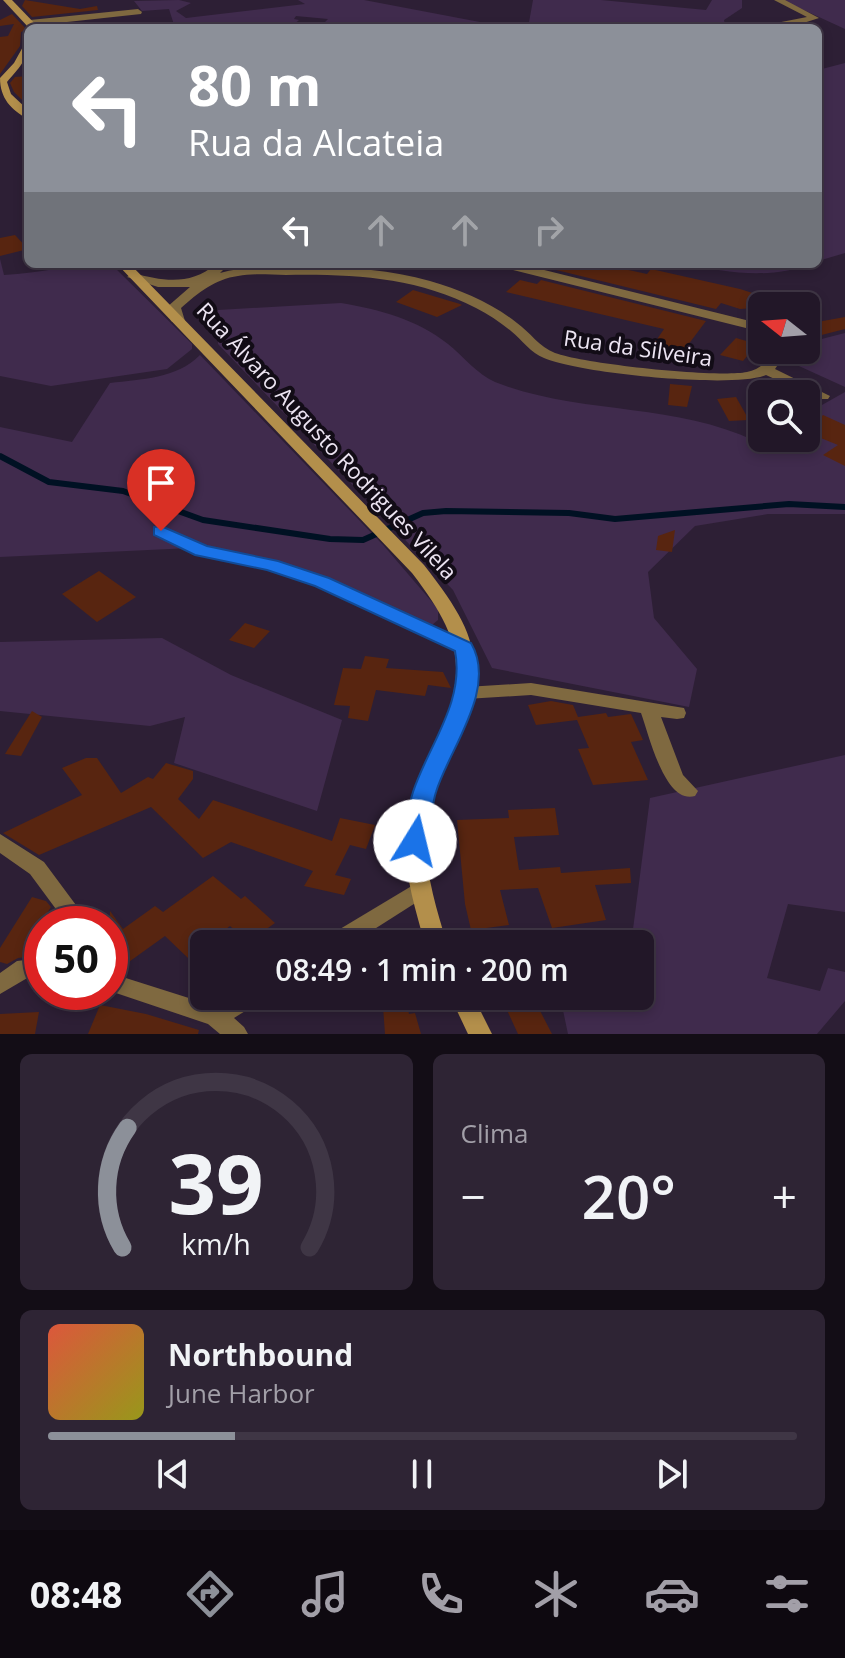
<!DOCTYPE html>
<html lang="pt">
<head>
<meta charset="utf-8">
<style>
	:root { --surface:#221728; --page:#2e2434; --text:#f1f3f6; --muted:#a29fa8; --line:#3f3645; --accent:#8c9099 }
	body { margin:0; font-family:"Open Sans",sans-serif; background:var(--page); color:var(--text); height:100vh; display:flex; flex-direction:column; font-size:30px; white-space:nowrap }
	* { box-sizing:border-box; margin:0 }
	p { font-size:26px; color:var(--muted) }
	.icon { flex:none; width:44px; height:44px; fill:none; stroke:currentColor; stroke-width:2; stroke-linecap:round; stroke-linejoin:round }
	.map { position:relative; height:1034px; overflow:hidden }
	.panel { display:flex; flex-direction:column; gap:20px; padding:20px; background:#130d16; flex:1 }
	.panel>* { flex:none }
	.hud { position:absolute; left:24px; top:24px; width:798px; height:244px; border-radius:12px; box-shadow:0 4px 12px #0003,0 0 0 2px var(--line); background:#8c9099; color:#fff; overflow:hidden }
	.needle { width:52px; rotate:287deg }
	.tools { position:absolute; left:748px; top:292px; display:grid; gap:16px }
	.tools a { display:grid; place-items:center; width:72px; height:72px; border-radius:12px; background:var(--surface); box-shadow:0 4px 12px #0003,0 0 0 2px var(--line); font-size:40px }
	.speed { position:absolute; left:24px; top:906px; display:flex; gap:16px; font-size:40px; font-weight:700; text-align:center }
	.speed>* { display:grid; place-content:center; width:104px; height:104px; border-radius:50%; background:var(--surface); box-shadow:0 4px 12px #0003,0 0 0 2px var(--line); line-height:1 }
	.speed .limit { border:12px solid #d22; background:#fff; color:#111 }
	.pin { position:absolute; display:grid; place-items:center; width:68px; height:68px; color:#fff; margin:-82px -34px; border-radius:50% 50% 50% 0; rotate:-45deg; box-shadow:0 0 8px #0007 }
	.pin .icon { rotate:45deg }
	.me { position:absolute; width:88px; margin:-44px; rotate:9deg; stroke-linejoin:round; filter:drop-shadow(0 0 6px #0008) }
	.turn { display:flex; align-items:center; gap:28px; height:168px; padding:0 32px; font-size:36px }
	.turn .icon { width:104px; height:104px; stroke-width:2.5 }
	.turn b { display:block; font-size:56px; line-height:68px }
	.lanes { display:flex; align-items:center; height:76px; padding:0 32px; background:#0003; justify-content:center; gap:40px; direction:ltr }
	.lanes .off { opacity:.35 }
	.big { font-size:60px; font-weight:600; line-height:1.1 }
	.panel .card { flex:1; display:flex; flex-direction:column; justify-content:center; gap:12px; min-width:0; padding:0 28px; border-radius:12px; background:var(--page) }
	.panel .dial { align-items:center; gap:0 }
	.dial svg { height:208px; overflow:visible; fill:none; stroke:var(--line); stroke-width:7; stroke-linecap:round; text-anchor:middle }
	.dial text { fill:var(--text); stroke:none }
	.song { display:flex; align-items:center; gap:24px }
	.cover { width:96px; height:96px; border-radius:12px; background:linear-gradient(135deg,hsl(10 70% 55%),hsl(60 70% 35%)) }
	.played { height:8px; border-radius:4px; background:linear-gradient(90deg,var(--accent) 25%,var(--line) 25%) }
	.keys { display:flex; justify-content:space-around; direction:ltr }
	.heat { display:flex; justify-content:space-between; align-items:center; font-size:44px; direction:ltr }
	.panel .tiles { flex:1; display:grid; gap:20px; grid-template-columns:1fr 1fr }
	.card:last-child { grid-column:span 2 }
	.trip { position:absolute; left:190px; top:930px; width:464px; height:80px; border-radius:12px; background:var(--surface); box-shadow:0 4px 12px #0003,0 0 0 2px var(--line); font-weight:600; line-height:80px; text-align:center }
	.menu { display:flex; height:128px; justify-content:space-around; align-items:center; background:#0e0910; color:var(--muted) }
	.menu .icon { width:56px; height:56px }
	.menu .on { color:var(--accent) }
	.menu b { font-size:36px; color:var(--text) }
	.map>svg:first-child { display:block }
	.green { fill:#402b4d }
	.lines { fill:none; stroke-linecap:round; stroke-linejoin:round }
	.stream { stroke:#001123; stroke-width:6 }
	.building { fill:#582510 }
	.street { fill:#7f6940; fill-rule:evenodd }
	.secondary { fill:#b38f4b; fill-rule:evenodd }
	.route { fill:#1a73e8; stroke:#114b97; stroke-width:2 }
	.labels { text-anchor:middle; stroke-width:8; stroke-linejoin:round; paint-order:stroke }
	.street-label { font-size:22px; fill:#ece4f2; stroke:#120c16 }
</style>
</head>
<body>
<div class="map">
<svg width="845" height="1034" viewBox="0 0 845 1034">
	<rect width="100%" height="100%" fill="#2d1f35"/>
	<g class="green">
		<polygon points="179,0 191,3 176,11 186,18 305,4 298,0 364,0 511,28 319,28 328,19 296,16 294,19 299,20 290,28 175,28 169,9 142,11 134,1"/>
		<polygon points="533,0 601,0 706,10 712,0 742,0 742,8 724,20 725,25 702,28 528,28"/>
		<polygon points="782,0 845,0 845,29"/>
		<polygon points="845,63 845,253 818,261 818,70"/>
		<path d="M0,259L4,275C40,273 74,264 111,264L192,344V349L167,369L51,386L0,376Z"/>
		<path d="M683,264H811C767,280 727,272 683,264Z"/>
		<path d="M341,303C381,310 416,319 448,344C463,356 478,375 495,382C579,415 673,402 755,441L762,438H806V414L845,392V514H768L695,526L648,572L654,618L697,669L689,707L492,668L453,590L218,344V310Z"/>
		<polygon points="845,333 845,387 788,361 793,350 806,350 806,343"/>
		<path d="M200,355L384,546L438,609V620L432,625L305,570L212,547L0,557V427L72,442L110,383C142,379 176,379 200,355Z"/>
		<polygon points="162,638 231,675 342,720 317,811 174,763 185,717 150,726 0,711 0,642"/>
		<polygon points="845,755 845,912 788,904 767,978 820,991 828,968 845,972 845,1001 817,1034 568,1034 560,996 640,996 640,944 621,944 632,937 650,798"/>
	</g>
	<g class="lines">
		<polyline class="stream" points="0,456 49,482 123,491 203,520 330,539 363,540 423,513 446,511 569,513 615,519 789,504 845,507"/>
	</g>
	<g class="building">
		<polygon points="25,0 80,9 97,6 98,10 32,17 22,6"/>
		<polygon points="12,14 27,30 21,32 20,46 0,74 0,37 8,36 14,24 0,26 0,20"/>
		<polygon points="28,76 28,106 14,92 10,83 15,77"/>
		<polygon points="15,235 28,249 0,256 0,238"/>
		<polygon points="557,264 601,264 647,274 651,269 740,289 783,303 783,306 740,309 721,303 716,309 552,269"/>
		<polygon points="520,280 537,284 541,280 706,321 676,361 647,354 664,329 506,292"/>
		<polygon points="413,290 460,304 462,305 437,317 396,302"/>
		<polygon points="845,317 845,329 806,339 806,324"/>
		<polygon points="736,338 757,344 743,361 720,355"/>
		<polygon points="670,384 692,386 687,407 668,405"/>
		<polygon points="736,397 749,420 729,421 717,399"/>
		<polygon points="823,415 845,425 845,466 823,455 838,445 806,432"/>
		<polygon points="675,530 672,552 656,550 658,536"/>
		<polygon points="99,571 136,597 97,622 62,594"/>
		<polygon points="245,623 270,631 254,648 229,640"/>
		<polygon points="365,656 389,659 386,668 443,672 451,688 428,685 425,696 376,690 368,721 348,718 350,706 334,705 343,668 361,669"/>
		<polygon points="551,701 573,705 578,717 606,713 608,717 631,714 643,740 631,742 648,780 593,785 578,749 589,748 577,720 536,725 528,705"/>
		<polygon points="32,711 42,717 21,756 5,754"/>
		<polygon points="86,758 97,758 121,793 148,777 153,779 166,763 193,771 193,779 178,799 199,819 213,800 332,841 340,818 375,825 366,849 350,845 335,875 351,879 344,895 304,886 313,871 231,842 203,858 151,807 39,855 3,833 82,795 62,768"/>
		<polygon points="555,808 559,835 514,837 519,870 560,867 561,873 630,868 631,883 595,885 606,920 552,928 538,888 500,890 509,925 471,930 465,904 457,820 509,818 508,810"/>
		<polygon points="213,876 241,899 245,896 275,923 248,942 230,926 188,958 165,936 126,964 110,949 110,911 123,929 155,906 163,912"/>
		<polygon points="32,897 46,901 51,907 28,942 42,943 42,955 18,958 7,964 0,962 0,948"/>
		<polygon points="534,999 552,1034 518,1034 506,1008"/>
		<polygon points="406,1002 409,1014 415,1013 421,1034 385,1034 383,1006"/>
		<polygon points="100,1005 146,1014 199,1030 198,1034 88,1034"/>
		<polygon points="39,1012 35,1034 0,1034 0,1014"/>
	</g>
	<g class="lines">
		<g class="street">
			<polygon points="774,0 785,0 819,18 788,28 751,28 807,17"/>
			<polygon points="138,9 142,12 141,14 30,26 26,23 30,20"/>
			<polygon points="719,25 744,25 749,28 714,28"/>
			<path d="M216,264H229L220,273C239,267 259,268 279,268C330,267 381,267 430,281C461,290 492,303 517,323C530,332 539,347 555,353C585,364 716,378 747,372C759,370 769,361 774,350H788L775,369L830,396L828,399H818L766,375C734,389 577,373 544,358C531,353 522,340 511,331C500,322 488,314 476,308C416,277 352,274 286,275C271,275 253,273 238,276C215,279 198,293 181,308L185,321L178,325L171,321L167,307L190,287H158L127,277L133,273C163,281 190,286 216,264Z"/>
			<polygon points="499,264 520,264 762,324 762,332 501,267"/>
			<polygon points="161,526 207,547 277,561 328,578 470,644 473,648 470,652 458,652 316,586 267,569 196,555 155,534 153,531"/>
			<path d="M531,683L684,708L686,713L684,718L677,719L661,717L683,775L698,791L695,796C665,805 649,735 641,713L531,695L466,699L459,697L457,693L459,689L466,687Z"/>
			<polygon points="0,834 44,862 90,924 67,924 30,874 0,853"/>
			<polygon points="420,881 428,883 431,889 428,895 351,944 322,944 325,938"/>
			<polygon points="42,958 42,976 29,977 0,994 0,973 17,961"/>
			<polygon points="110,973 214,1006 231,996 261,996 258,1003 234,1018 244,1027 248,1034 220,1034 208,1024 110,991"/>
		</g>
		<g class="secondary">
			<polygon points="3,0 12,0 39,28 29,28"/>
			<path d="M28,42C28,60 18,69 7,82L11,94L28,110V119C11,110 0,98 0,78L14,63L25,43Z"/>
			<path d="M117,264H130L424,565C483,640 487,667 451,755C442,776 432,796 428,818C421,862 435,903 447,944H425C414,904 401,865 407,823C410,800 421,780 430,759C466,675 469,647 412,573Z"/>
			<polygon points="450,996 473,996 492,1034 468,1034"/>
		</g>
	</g>
	<path class="route" d="M161,526L207,546L278,561L329,578L471,643C498,689 449,749 436,792C430,810 433,831 423,847H407L403,841C407,825 408,807 413,792C428,746 465,702 455,651L315,586L267,570L195,555L154,535V527Z"/>
	<g class="labels">
		<g class="street-label">
			<text transform="translate(638 348) rotate(8)" y="8">Rua da Silveira</text>
			<text transform="translate(327 441) rotate(47)" y="8">Rua Álvaro Augusto Rodrigues Vilela</text>
		</g>
	</g>
</svg>
<div class="tools">
<a><svg class="needle" viewBox="-14 -14 28 28"><path d="M0-13l5 13h-10z" fill="#e53935"/><path d="M0 13l5-13h-10z" fill="#a29fa8"/></svg></a>
<a><svg class="icon" aria-label="search" viewBox="0 0 24 24"><circle cx="10" cy="10" r="6"/><path d="M15 15l6 6"/></svg></a>
</div>
<div class="speed"><div class="limit">50</div></div>
<div class="pin" style="left:161px;top:531px;background:#d93025"><svg class="icon" aria-label="arrive" viewBox="0 0 24 24"><path d="M6 21V4h12l-3 4 3 4H6"/></svg></div>
<svg class="me" style="left:415px;top:841px" viewBox="-20 -20 40 40"><circle r="19" fill="#fff"/><path d="M0-13L10 11 0 6-10 11z" fill="#1a73e8"/></svg>
<div class="trip">08:49 · 1 min · 200 m</div>
<div class="hud">
<div class="turn"><svg class="icon" aria-label="left" viewBox="0 0 24 24"><path d="M17 20v-9H6M10 6l-5 5 5 5"/></svg><div><b>80 m</b>Rua da Alcateia</div></div>
<div class="lanes"><svg class="icon" aria-label="left" viewBox="0 0 24 24"><path d="M17 20v-9H6M10 6l-5 5 5 5"/></svg><svg class="icon off" aria-label="ahead" viewBox="0 0 24 24"><path d="M12 20V5M6 11l6-6 6 6"/></svg><svg class="icon off" aria-label="ahead" viewBox="0 0 24 24"><path d="M12 20V5M6 11l6-6 6 6"/></svg><svg class="icon off" aria-label="right" viewBox="0 0 24 24"><path d="M7 20v-9h11M14 6l5 5-5 5"/></svg></div>
</div>
</div>
<section class="panel">
<div class="tiles">
<div class="card dial"><svg viewBox="0 0 100 80">
<path d="M14 69A42 42 0 1 1 86 69"/>
<path d="M14 69A42 42 0 0 1 16 23" stroke="#8c9099"/>
<text x="50" y="56" font-size="32" font-weight="700">39</text>
<text x="50" y="72" font-size="11">km/h</text>
</svg></div>
<div class="card"><p>Clima</p>
<div class="heat"><a>−</a><b class="big">20°</b><a>+</a></div>
</div>
<div class="card">
<div class="song"><i class="cover"></i><div><b>Northbound</b><p>June Harbor</p></div></div>
<div class="played"></div>
<div class="keys"><svg class="icon" aria-label="previous" viewBox="0 0 24 24"><path d="M18 5L8 12l10 7zM5 5v14"/></svg><svg class="icon" aria-label="pause" viewBox="0 0 24 24"><path d="M8 5v14M16 5v14"/></svg><svg class="icon" aria-label="next" viewBox="0 0 24 24"><path d="M6 5l10 7-10 7zM19 5v14"/></svg></div>
</div>
</div>
</section>
<nav class="menu">
<b>08:48</b>
<svg class="icon on" aria-label="directions" viewBox="0 0 24 24"><path d="M12 3l9 9-9 9-9-9zM9 14v-3h6M13 9l2 2-2 2"/></svg>
<svg class="icon" aria-label="music" viewBox="0 0 24 24"><path d="M9 18V5l10-2v13"/><circle cx="6" cy="18" r="3"/><circle cx="16" cy="16" r="3"/></svg>
<svg class="icon" aria-label="phone" viewBox="0 0 24 24"><path d="M5 4h4l2 5-3 2q2 4 5 5l2-3 5 2v4C11 20 4 13 5 4z"/></svg>
<svg class="icon" aria-label="climate" viewBox="0 0 24 24"><path d="M12 3v18M4 7l16 10M4 17L20 7"/></svg>
<svg class="icon" aria-label="car" viewBox="0 0 24 24"><path d="M5 17H2v-5l4-1 3-4h7l3 4 3 1v5h-3M9 17h6M6 11h13"/><circle cx="7" cy="17" r="2"/><circle cx="17" cy="17" r="2"/></svg>
<svg class="icon" aria-label="filters" viewBox="0 0 24 24"><path d="M4 7h16M4 17h16"/><circle cx="9" cy="7" r="2"/><circle cx="15" cy="17" r="2"/></svg>
</nav>
</body>
</html>
